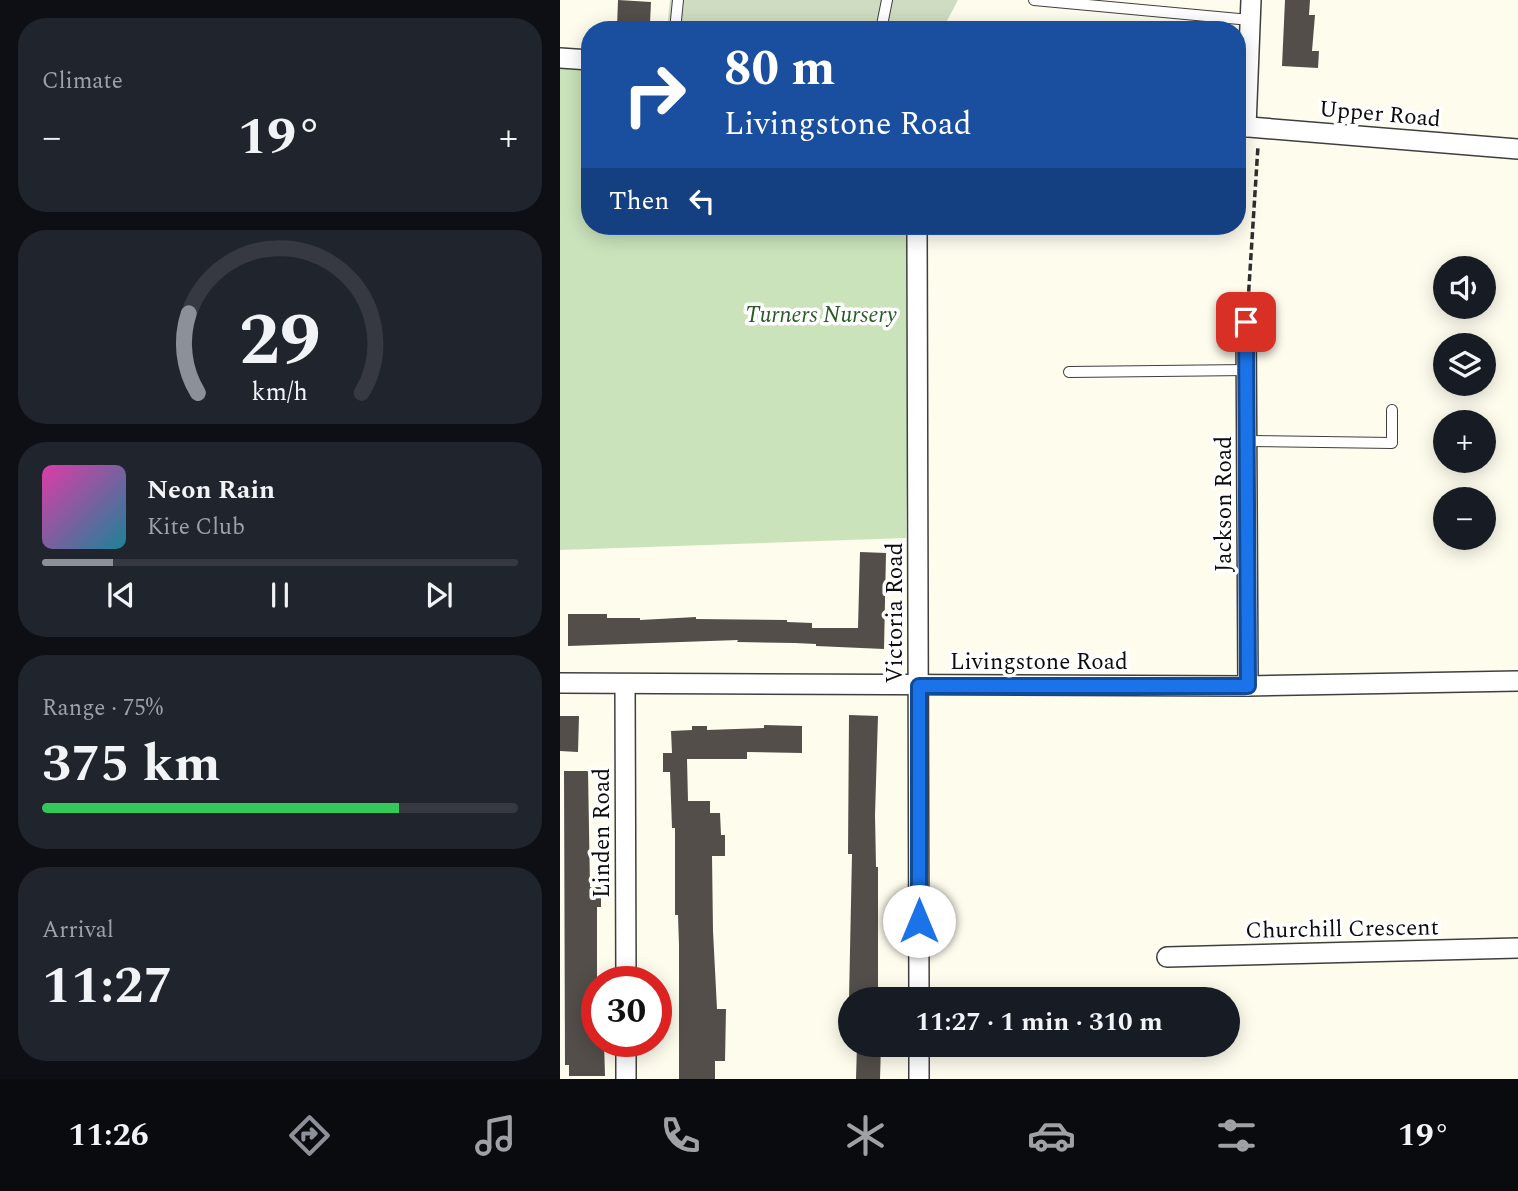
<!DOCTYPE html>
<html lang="en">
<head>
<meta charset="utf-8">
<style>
	:root { --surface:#171b24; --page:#20242c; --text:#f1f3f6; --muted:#9ea1a6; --line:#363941; --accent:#8c9099 }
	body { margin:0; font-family:Spectral,serif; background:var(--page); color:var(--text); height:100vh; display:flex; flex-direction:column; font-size:26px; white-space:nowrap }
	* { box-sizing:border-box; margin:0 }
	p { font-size:23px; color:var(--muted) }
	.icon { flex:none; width:38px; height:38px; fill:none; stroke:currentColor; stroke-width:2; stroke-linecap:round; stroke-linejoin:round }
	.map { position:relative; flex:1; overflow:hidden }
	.details { display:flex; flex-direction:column; gap:18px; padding:18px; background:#0d0f14; width:560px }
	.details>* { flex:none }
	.guide { position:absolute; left:21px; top:21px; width:665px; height:214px; border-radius:28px; box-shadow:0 4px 18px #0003; background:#1a4fa0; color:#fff; overflow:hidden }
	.tools { position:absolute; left:873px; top:256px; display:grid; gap:14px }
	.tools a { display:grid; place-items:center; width:63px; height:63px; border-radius:50%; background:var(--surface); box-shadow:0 4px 18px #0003; font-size:35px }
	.speed { position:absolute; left:21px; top:966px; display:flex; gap:14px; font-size:35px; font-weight:700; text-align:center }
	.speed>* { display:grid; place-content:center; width:91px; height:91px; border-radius:50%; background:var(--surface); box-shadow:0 4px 18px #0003; line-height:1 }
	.speed .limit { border:10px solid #d22; background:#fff; color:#111 }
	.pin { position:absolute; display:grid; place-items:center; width:60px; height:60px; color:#fff; margin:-30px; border-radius:14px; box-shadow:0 4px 10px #0006 }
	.me { position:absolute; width:77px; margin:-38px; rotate:0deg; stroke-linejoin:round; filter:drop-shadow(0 0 5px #0008) }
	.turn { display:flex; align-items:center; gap:24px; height:147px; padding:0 28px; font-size:32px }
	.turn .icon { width:91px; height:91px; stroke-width:2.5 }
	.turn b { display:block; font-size:49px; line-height:60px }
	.then { display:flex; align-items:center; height:66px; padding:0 28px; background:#0003; gap:14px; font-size:26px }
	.big { font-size:52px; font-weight:700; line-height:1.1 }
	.details .tile { flex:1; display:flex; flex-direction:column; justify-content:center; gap:10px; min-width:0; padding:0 24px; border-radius:28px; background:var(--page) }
	.details .dial { align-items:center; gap:0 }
	.dial svg { height:182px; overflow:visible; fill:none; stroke:var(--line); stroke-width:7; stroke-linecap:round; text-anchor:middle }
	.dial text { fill:var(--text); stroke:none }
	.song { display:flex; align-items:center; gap:21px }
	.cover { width:84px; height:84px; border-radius:10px; background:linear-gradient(135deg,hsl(320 70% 55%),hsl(190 70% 35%)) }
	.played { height:7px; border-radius:4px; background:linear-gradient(90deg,var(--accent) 15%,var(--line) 15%) }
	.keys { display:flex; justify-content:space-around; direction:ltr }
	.heat { display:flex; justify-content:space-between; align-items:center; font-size:38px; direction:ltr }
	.charge { height:10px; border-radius:5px; background:linear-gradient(90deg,#34c759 75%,var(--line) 0) }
	.trip { position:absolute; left:278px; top:987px; width:402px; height:70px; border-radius:35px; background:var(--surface); box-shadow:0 4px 18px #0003; font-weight:700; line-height:70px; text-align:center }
	.tab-bar { display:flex; height:112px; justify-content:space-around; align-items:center; background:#090b0e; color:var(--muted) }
	.tab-bar .icon { width:49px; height:49px }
	.tab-bar .active { color:var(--accent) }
	.tab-bar b { font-size:32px; color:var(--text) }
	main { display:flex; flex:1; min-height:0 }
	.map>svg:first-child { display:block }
	.green { fill:#cae3bb }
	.cemetery { fill:#cfdcc1 }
	.building { fill:#534e49 }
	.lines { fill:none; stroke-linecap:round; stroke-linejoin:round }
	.lane-casing { stroke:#3f3f3f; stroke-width:12 }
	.street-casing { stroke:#3f3f3f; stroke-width:22 }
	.path { stroke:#2e2e2e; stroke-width:3.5; stroke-dasharray:7 3.5; stroke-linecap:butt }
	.lane { stroke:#fff; stroke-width:10 }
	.street { stroke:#fff; stroke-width:19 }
	.route-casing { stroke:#114b97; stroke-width:18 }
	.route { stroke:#1a73e8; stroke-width:12 }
	.labels { text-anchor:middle; stroke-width:7; stroke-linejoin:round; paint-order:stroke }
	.street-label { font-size:23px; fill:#0c0c0c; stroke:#fff }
	.park-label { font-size:23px; font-style:italic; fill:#285b25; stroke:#fff }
</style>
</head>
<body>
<main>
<section class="details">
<div class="tile"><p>Climate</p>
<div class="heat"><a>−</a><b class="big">19°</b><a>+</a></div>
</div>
<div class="tile dial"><svg viewBox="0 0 100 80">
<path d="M14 69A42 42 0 1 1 86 69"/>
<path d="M14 69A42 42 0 0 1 10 34" stroke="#8c9099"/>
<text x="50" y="56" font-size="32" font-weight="700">29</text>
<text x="50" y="72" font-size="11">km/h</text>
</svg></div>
<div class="tile">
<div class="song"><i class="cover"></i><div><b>Neon Rain</b><p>Kite Club</p></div></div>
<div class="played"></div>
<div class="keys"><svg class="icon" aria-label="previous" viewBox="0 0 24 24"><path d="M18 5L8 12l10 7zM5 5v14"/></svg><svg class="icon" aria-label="pause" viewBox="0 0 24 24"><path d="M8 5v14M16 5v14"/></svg><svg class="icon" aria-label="next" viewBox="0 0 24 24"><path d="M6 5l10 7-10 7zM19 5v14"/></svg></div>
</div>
<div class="tile"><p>Range · 75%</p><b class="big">375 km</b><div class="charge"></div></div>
<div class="tile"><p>Arrival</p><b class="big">11:27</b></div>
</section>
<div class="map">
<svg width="958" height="1079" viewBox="0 0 958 1079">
	<rect width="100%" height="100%" fill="#fdfced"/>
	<polygon class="green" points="0,65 30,68 30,226 350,226 346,538 0,550"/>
	<polygon class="cemetery" points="110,0 398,0 382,30 107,30"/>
	<g class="building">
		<polygon points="58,0 91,2 90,23 86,23 86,29 57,27"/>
		<polygon points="725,0 750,0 749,15 755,15 752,51 759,51 758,68 722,66"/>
		<polygon points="300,552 326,553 324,649 256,646 256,644 235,643 177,642 178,640 8,646 8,614 47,614 47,618 80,618 80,620 136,617 136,619 227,620 227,622 252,623 252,628 298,628"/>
		<polygon points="289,715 318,716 315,815 316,867 318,867 318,999 289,999 292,854 288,854"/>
		<polygon points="0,716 19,716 18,752 0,751"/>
		<polygon points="204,725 242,726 242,753 187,752 187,759 127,759 128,801 150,801 150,813 160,813 161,835 165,835 165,856 152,856 153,931 157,1009 166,1009 165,1061 155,1061 155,1079 119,1079 119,945 118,915 115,915 115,828 112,828 110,772 103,772 103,753 112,753 111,731 132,730 132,726 147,726 147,730 204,728"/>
		<polygon points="4,771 28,771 30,887 41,887 41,907 37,907 37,1041 44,1041 45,1076 9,1076 9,1065 5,1065"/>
		<polygon points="297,1045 321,1045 320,1079 296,1079"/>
	</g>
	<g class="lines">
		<g class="lane-casing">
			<g id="lane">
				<polyline points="474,0 690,20"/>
				<polyline points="115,30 118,0"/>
				<polyline points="321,30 327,0"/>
				<polyline points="509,372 687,370"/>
				<polyline points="687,441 832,443 832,410"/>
			</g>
		</g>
		<g class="street-casing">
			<g id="street">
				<polyline points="0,58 30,60"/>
				<polyline points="677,126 958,149"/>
				<polyline points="686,127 691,0"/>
				<polyline points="357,226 359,999"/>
				<polyline points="686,322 688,686"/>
				<polyline points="0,683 688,686 958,681"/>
				<polyline points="65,684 66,982"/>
				<polyline points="607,957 958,948"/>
				<polyline points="66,1041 66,1079"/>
				<polyline points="359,1079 359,1045"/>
			</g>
		</g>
		<polyline class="path" points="688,302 698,146"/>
		<use href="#lane" class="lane"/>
		<use href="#street" class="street"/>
	</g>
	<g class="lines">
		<g class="route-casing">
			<polyline id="route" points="359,921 359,686 688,686 686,322"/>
		</g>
		<use href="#route" class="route"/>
	</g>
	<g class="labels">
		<g class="street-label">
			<text transform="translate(820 113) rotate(5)" y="8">Upper Road</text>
			<text transform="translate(663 504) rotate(-90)" y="8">Jackson Road</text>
			<text transform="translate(334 613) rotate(-90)" y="8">Victoria Road</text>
			<text x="479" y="669">Livingstone Road</text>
			<text transform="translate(41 833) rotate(-90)" y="8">Linden Road</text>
			<text transform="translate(782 928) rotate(-1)" y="8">Churchill Crescent</text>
		</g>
		<g class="park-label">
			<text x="261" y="322">Turners Nursery</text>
		</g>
	</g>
</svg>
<div class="tools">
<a><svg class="icon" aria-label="sound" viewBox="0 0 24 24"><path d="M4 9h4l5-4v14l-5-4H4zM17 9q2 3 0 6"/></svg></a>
<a><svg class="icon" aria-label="layers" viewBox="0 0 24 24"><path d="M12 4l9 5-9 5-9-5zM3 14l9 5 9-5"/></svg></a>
<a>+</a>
<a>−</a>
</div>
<div class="speed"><div class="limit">30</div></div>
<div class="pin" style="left:686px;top:322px;background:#d93025"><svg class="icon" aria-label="arrive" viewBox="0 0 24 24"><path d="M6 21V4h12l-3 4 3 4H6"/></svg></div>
<svg class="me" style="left:359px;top:921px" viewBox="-20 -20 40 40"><circle r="19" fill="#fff"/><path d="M0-13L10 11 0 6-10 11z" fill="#1a73e8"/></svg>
<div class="trip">11:27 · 1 min · 310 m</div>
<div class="guide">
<div class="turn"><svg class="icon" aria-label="right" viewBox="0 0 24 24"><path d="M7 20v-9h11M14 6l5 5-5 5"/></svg><div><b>80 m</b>Livingstone Road</div></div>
<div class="then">Then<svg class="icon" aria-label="left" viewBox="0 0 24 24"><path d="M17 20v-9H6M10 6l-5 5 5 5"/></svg></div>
</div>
</div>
</main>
<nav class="tab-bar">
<b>11:26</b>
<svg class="icon active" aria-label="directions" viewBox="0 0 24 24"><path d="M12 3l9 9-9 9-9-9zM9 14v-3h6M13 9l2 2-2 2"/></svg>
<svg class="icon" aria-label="music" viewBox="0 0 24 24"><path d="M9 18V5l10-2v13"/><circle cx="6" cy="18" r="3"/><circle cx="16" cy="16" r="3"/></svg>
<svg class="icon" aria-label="phone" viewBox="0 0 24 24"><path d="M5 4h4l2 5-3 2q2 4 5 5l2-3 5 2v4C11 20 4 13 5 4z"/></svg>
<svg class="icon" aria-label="climate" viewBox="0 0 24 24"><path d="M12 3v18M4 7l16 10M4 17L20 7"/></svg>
<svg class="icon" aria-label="car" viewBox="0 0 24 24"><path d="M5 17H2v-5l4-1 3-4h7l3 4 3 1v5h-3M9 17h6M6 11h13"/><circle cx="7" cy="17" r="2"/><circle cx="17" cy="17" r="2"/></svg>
<svg class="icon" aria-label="filters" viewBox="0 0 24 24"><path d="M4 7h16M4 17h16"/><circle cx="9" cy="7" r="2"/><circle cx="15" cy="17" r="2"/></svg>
<b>19°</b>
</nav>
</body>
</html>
